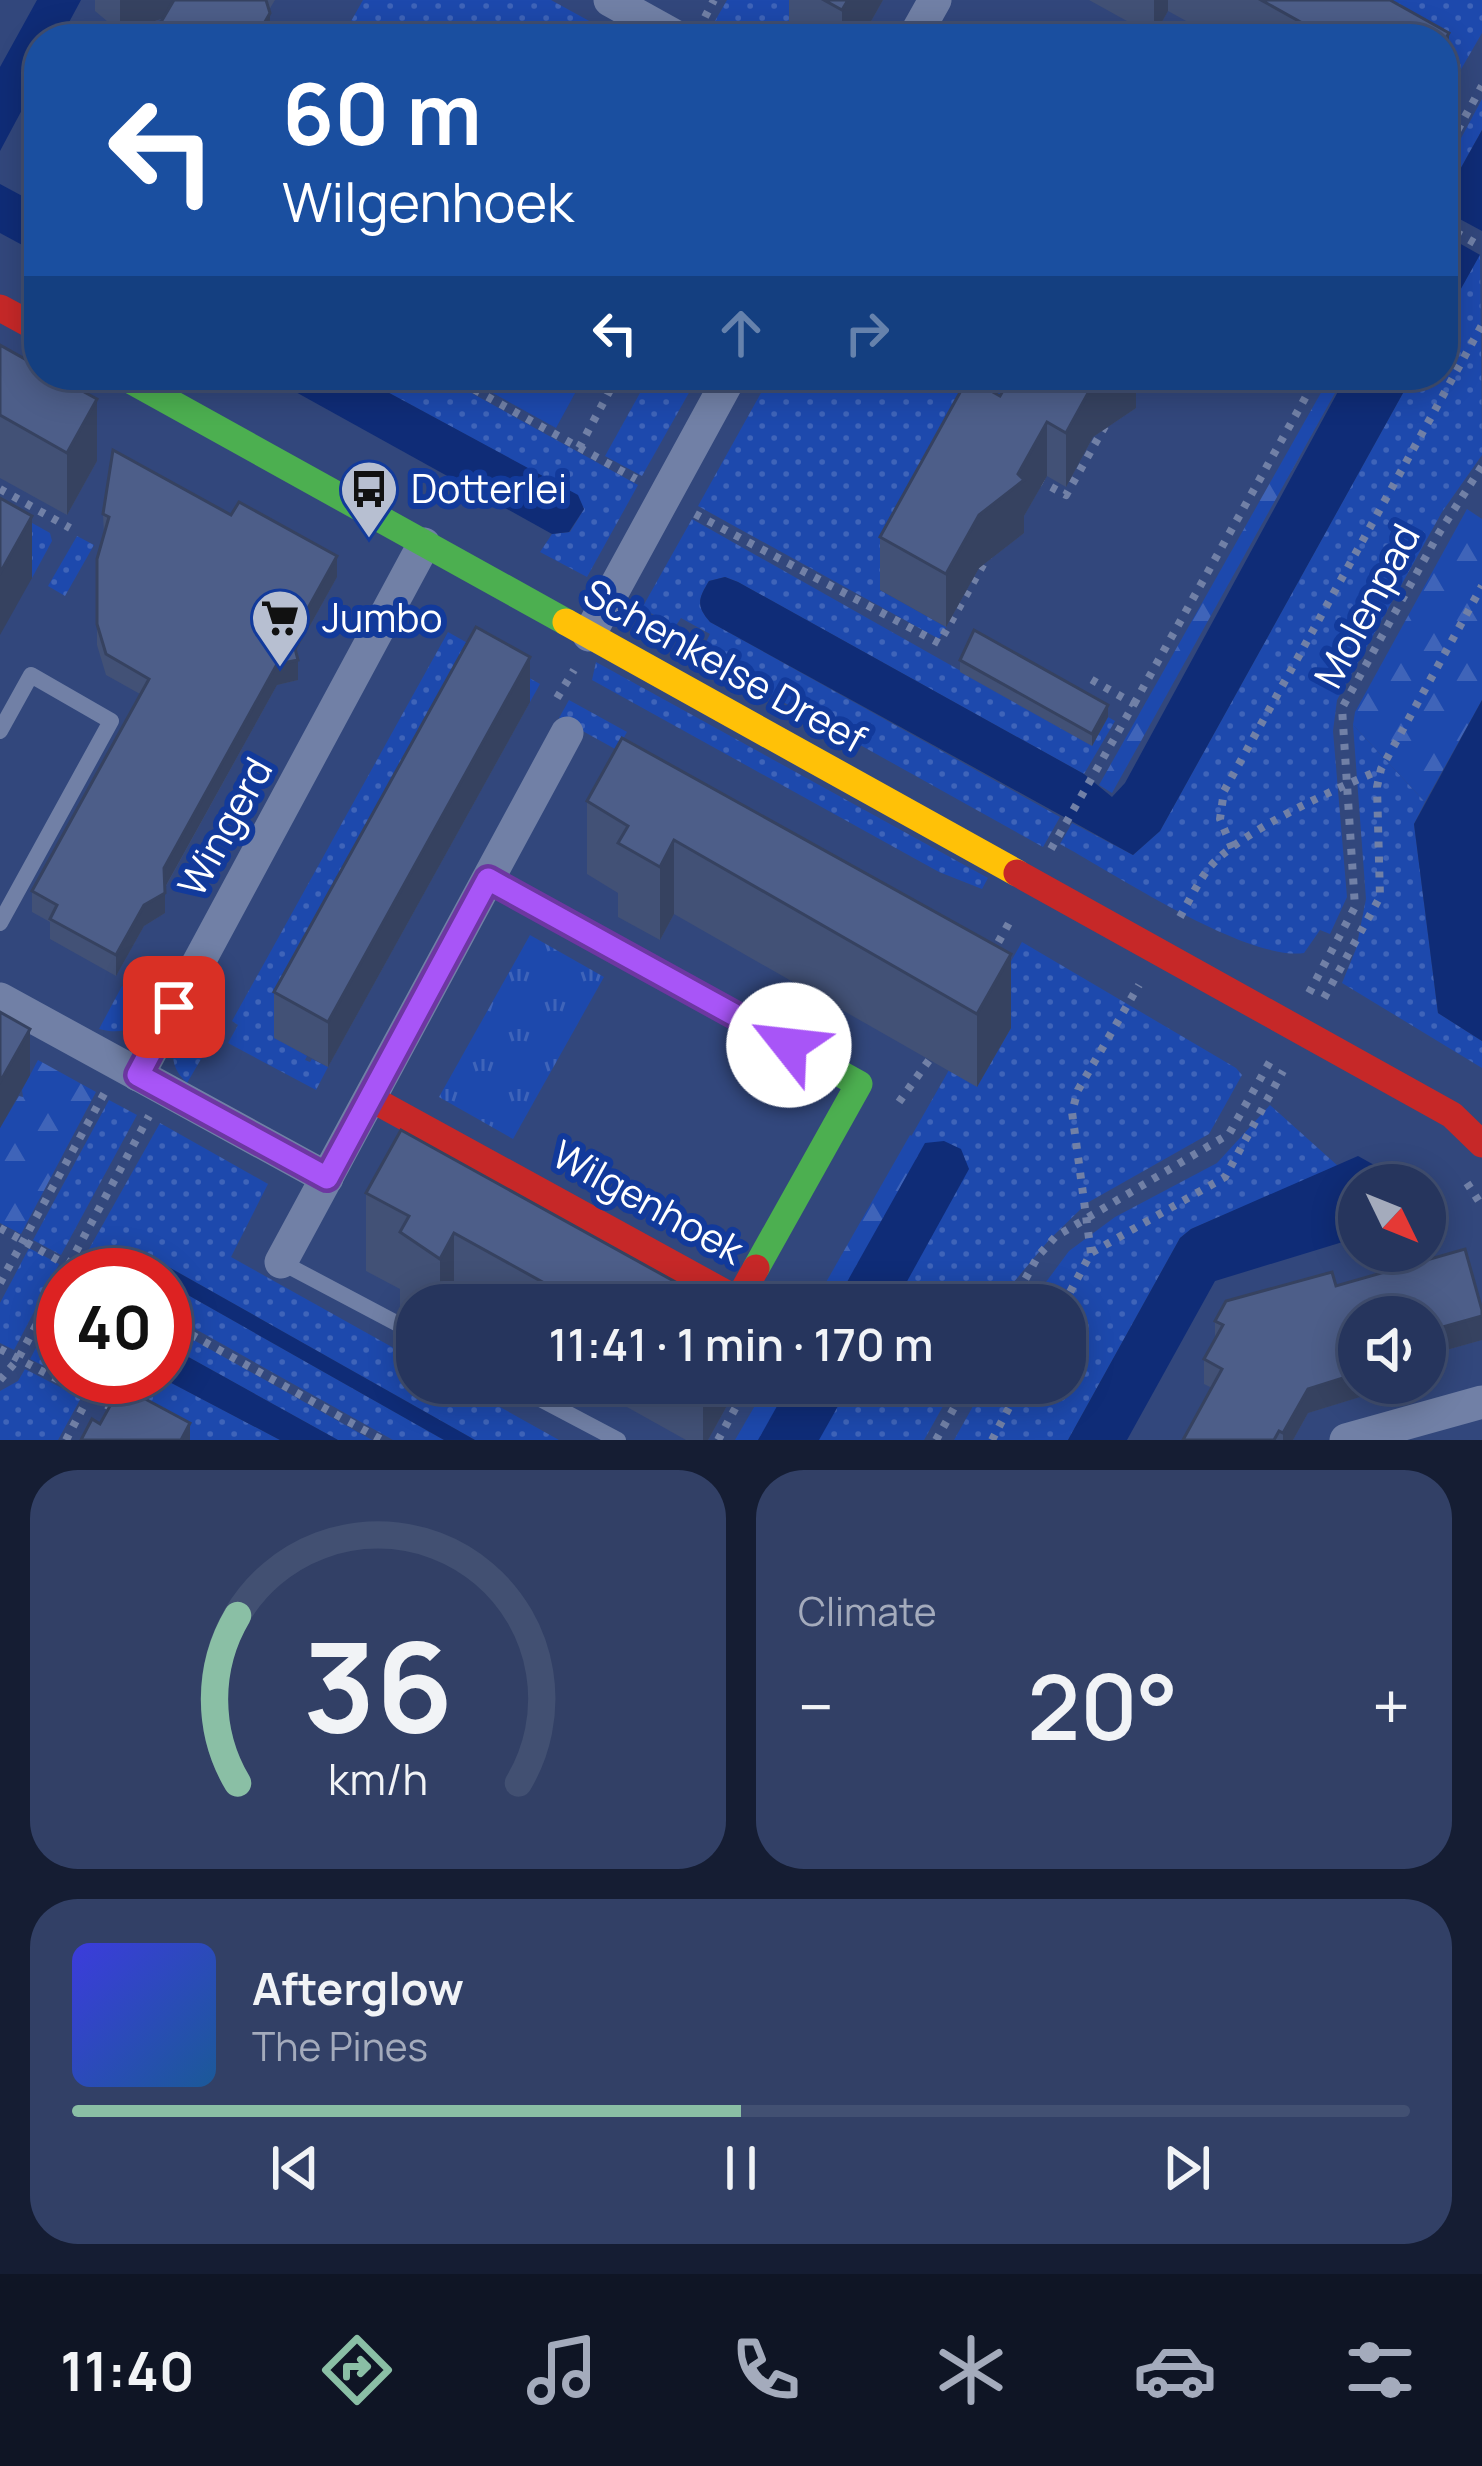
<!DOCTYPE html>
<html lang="en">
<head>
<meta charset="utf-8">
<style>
	:root { --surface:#26355d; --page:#324066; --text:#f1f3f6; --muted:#a4abbc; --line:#425072; --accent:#8abfa5 }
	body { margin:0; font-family:Manrope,sans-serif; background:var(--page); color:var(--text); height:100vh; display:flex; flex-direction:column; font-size:45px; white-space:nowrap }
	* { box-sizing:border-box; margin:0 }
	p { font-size:39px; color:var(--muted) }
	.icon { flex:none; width:66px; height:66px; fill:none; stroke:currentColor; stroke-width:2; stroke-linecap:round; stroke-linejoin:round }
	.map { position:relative; height:1440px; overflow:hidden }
	.side { display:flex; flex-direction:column; gap:30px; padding:30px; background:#151d33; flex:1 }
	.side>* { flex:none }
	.top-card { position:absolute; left:24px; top:24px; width:1434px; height:366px; border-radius:48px; box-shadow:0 6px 30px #0003,0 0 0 3px var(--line); background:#1a4fa0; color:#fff; overflow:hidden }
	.needle { width:78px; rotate:133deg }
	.fabs { position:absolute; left:1338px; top:1164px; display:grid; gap:24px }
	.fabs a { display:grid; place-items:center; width:108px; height:108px; border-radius:50%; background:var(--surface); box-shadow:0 6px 30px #0003,0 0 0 3px var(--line); font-size:60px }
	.speed { position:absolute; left:36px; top:1248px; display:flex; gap:24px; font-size:60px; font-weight:700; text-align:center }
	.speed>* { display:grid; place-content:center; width:156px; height:156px; border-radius:50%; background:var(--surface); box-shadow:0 6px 30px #0003,0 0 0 3px var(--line); line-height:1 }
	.speed .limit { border:18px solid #d22; background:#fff; color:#111 }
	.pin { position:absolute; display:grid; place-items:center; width:102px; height:102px; color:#fff; margin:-51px; border-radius:24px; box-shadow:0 6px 18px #0006 }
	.me { position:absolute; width:132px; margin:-66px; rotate:299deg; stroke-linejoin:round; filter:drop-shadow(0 0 9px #0008) }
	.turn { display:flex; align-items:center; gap:42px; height:252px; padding:0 60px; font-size:54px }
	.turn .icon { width:156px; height:156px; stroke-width:2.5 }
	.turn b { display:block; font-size:84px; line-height:102px }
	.lanes { display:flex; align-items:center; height:114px; padding:0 60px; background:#0003; justify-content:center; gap:60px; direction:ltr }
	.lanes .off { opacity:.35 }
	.big { font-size:90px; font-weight:600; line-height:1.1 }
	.side .tile { flex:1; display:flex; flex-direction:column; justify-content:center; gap:18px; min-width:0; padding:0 42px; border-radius:48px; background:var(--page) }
	.side .dial { align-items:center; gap:0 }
	.dial svg { height:312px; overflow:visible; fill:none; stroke:var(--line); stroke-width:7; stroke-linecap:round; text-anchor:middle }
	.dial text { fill:var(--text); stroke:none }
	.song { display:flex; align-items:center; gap:36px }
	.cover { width:144px; height:144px; border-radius:18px; background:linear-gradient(135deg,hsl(240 70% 55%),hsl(210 70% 35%)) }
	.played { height:12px; border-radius:6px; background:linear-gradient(90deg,var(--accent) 50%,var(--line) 50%) }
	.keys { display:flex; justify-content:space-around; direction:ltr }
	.heat { display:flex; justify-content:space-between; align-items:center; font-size:66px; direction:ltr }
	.side .tiles { flex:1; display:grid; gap:30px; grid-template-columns:1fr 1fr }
	.tile:last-child { grid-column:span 2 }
	.trip { position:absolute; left:396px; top:1284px; width:690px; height:120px; border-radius:48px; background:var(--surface); box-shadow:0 6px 30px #0003,0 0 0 3px var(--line); font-weight:600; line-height:120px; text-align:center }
	.tab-bar { display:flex; height:192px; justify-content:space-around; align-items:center; background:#0f1525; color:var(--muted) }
	.tab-bar .icon { width:84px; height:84px }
	.tab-bar .active { color:var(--accent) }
	.tab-bar b { font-size:54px; color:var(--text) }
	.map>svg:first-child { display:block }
	.grass { fill:url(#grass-dots) }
	.forest { fill:url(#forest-firs) }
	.park { fill:url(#park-tufts) }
	.pitch { fill:#1d49ad }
	.water { fill:#0f2c77 }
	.pier { fill:#32477c }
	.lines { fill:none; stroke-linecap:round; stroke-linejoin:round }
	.path { stroke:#7180a6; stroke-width:8; stroke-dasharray:6 9; stroke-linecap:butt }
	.lane { stroke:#7180a6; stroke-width:16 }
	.street { stroke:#7180a6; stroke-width:33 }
	.fast { stroke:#4caf50; stroke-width:27 }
	.slow { stroke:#ffc107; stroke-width:27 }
	.jam { stroke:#c62828; stroke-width:27 }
	.wall { fill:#425176 }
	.shaded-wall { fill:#364260 }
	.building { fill:#4d5e89; stroke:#364260; stroke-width:3 }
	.route-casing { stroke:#6d37a1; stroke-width:30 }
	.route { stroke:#a855f7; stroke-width:21 }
	.labels { text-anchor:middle; stroke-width:12; stroke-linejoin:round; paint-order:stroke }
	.poi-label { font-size:39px; fill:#fff; stroke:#123a9b; text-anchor:start }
	.street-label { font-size:39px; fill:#fff; stroke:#123a9b }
</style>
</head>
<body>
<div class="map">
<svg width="1482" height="1440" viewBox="0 0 1482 1440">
	<defs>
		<pattern id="grass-dots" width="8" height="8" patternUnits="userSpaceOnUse" patternTransform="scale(3)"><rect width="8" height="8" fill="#1d49ad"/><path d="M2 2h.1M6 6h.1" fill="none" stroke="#3f64b9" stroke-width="1.8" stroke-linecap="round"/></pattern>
		<pattern id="forest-firs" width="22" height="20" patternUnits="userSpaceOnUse" patternTransform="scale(3)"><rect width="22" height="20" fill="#1d49ad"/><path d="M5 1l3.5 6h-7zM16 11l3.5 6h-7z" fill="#3f64b9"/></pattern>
		<pattern id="park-tufts" width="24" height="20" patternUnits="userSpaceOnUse" patternTransform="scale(3)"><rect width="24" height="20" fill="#1d49ad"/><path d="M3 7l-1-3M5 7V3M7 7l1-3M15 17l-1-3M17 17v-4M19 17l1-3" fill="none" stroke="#3f64b9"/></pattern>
	</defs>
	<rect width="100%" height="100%" fill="#32477c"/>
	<g class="grass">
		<polygon points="363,0 551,0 622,39 341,39"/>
		<polygon points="727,0 813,0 791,39 747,39 715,21"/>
		<polygon points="1328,0 1482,0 1482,33 1460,71 1443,62 1443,39"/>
		<polygon points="1482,99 1482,130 1443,200 1443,172"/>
		<path d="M1480,254L1482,455L1442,512L1337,700L1333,731L1347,897L1330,934L1320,930L1304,953C1246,961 1115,874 1060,844L1072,823L1133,855L1160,831L1413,375H1443V321Z"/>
		<polygon points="356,375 439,375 638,485 587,577 540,552 552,534 570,532 584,509 577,495"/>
		<polygon points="650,375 699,375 642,476 605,456"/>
		<polygon points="771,375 1042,375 880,590 946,627 939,639 698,506"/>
		<polygon points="0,505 50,533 52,541 32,578"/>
		<path d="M692,519L1092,745L1108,717L1115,721L1084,774L738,582L725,577L709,581C698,599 696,606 710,622L1060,817L1043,847L783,702L752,682L756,672L705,644L710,634L681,618L675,627L642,608Z"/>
		<polygon points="77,536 94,545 65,596 48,586"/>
		<polygon points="448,632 540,684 530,702 476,673 275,1037 307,1056 305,1060 310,1062 312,1059 328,1067 316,1090 228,1043 238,1025 232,1021"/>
		<polygon points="596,662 988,878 982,889 939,872 592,680"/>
		<polygon points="569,700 627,732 617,750 559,718"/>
		<polygon points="1353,725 1425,802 1414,824 1438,1013 1482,1041 1482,1068 1342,983 1356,949 1366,899"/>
		<polygon points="1022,942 1236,1068 1242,1075 1209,1134 1087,1203 1049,1240 1013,1283 1001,1305 815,1305"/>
		<path d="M122,986L154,1004C140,1027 126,1036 99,1029Z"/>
		<path d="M186,1021L214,1037L187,1083C165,1063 173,1044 186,1021Z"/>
		<polygon points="109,1100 137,1115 61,1255 33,1240"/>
		<polygon points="1270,1105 1338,1166 1191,1229 1180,1238 1068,1440 954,1440 986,1383 1065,1383 1065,1305 1029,1305 1069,1251 1115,1217 1217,1163"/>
		<polygon points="160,1123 268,1184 231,1257 417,1361 417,1383 457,1383 559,1440 475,1440 142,1252 134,1264 153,1275 98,1275 80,1265"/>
		<polygon points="29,1248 59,1264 14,1350 0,1343 0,1303"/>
		<polygon points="165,1282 444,1440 393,1440 165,1312"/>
		<polygon points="63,1297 63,1376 30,1359"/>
		<polygon points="165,1324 372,1440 338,1440 165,1344"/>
		<polygon points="25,1369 81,1398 58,1440 0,1440 0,1391 18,1381"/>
		<polygon points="65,1377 160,1377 280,1440 186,1440"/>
		<polygon points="773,1383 956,1383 924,1440 743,1440"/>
	</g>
	<g class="forest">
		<polygon points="1331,375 1345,375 1112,793 1099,785"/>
		<polygon points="1467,509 1482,519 1482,700 1425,802 1353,725 1355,712"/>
		<polygon points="38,1060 96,1092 21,1234 0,1223 0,1128 19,1096 23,1097 22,1090"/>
		<polygon points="910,1135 925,1143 834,1305 813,1305"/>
		<polygon points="768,1383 790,1383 758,1440 735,1440"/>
	</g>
	<polygon class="park" points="530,935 604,977 513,1139 439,1097"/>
	<polygon class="pitch" points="460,375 585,375 556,428"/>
	<g class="water">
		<polygon points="37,0 81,0 60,39 39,39 39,78 0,151 0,67"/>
		<polygon points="1482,130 1482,251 1443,321 1443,200"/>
		<polygon points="0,184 39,205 39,254 0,233"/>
		<polygon points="265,375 356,375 578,495 584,509 569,532 552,534"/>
		<path d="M1347,375H1413L1160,831L1133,855L710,622C696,606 698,599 709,581L725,577L738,582L1084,774L1112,797L1125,783Z"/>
		<polygon points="1482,700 1482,1041 1438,1013 1414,824"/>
		<polygon points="944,1141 961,1149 969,1169 894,1305 834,1305 925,1143"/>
		<polygon points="1358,1156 1410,1185 1359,1185 1359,1237 1215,1281 1127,1440 1068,1440 1180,1238 1191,1229"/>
		<path d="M132,1251L142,1252L475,1440H444L165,1282V1275C150,1275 138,1268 128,1257Z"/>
		<polygon points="165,1344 338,1440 280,1440 160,1377 165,1377"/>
		<polygon points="790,1383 851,1383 819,1440 758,1440"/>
	</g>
	<polygon class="pier" points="1443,210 1482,231 1482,256 1443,234"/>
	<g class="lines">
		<g class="path">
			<polyline points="705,17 714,0"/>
			<polyline points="1443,156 1482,86"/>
			<polyline points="1443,225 1482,247"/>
			<polyline points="448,375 636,479"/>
			<polyline points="579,448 618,375"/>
			<polyline points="1038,480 1066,495 1105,426"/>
			<polyline points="0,489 70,528"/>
			<polyline points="695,514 939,643 988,556"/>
			<polyline points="557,698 574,670"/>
			<polyline points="1134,704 1318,375"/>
			<polyline points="1232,848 1220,819 1224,791 1482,325"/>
			<polyline points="1051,849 1134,704 1087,677"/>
			<path d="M1180,917C1189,901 1198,882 1209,868C1237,833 1337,788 1380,770"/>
			<polyline points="991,955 1013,916"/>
			<polyline points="1309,993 1355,907 1342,708 1439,533 1482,466"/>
			<polyline points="1324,998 1380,897 1377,787 1381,769 1482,586"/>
			<polyline points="899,1102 932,1056"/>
			<polyline points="1467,1183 1482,1206"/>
			<polyline points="0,1228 85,1275"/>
			<polyline points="1091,1253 1072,1112 1078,1090 1139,985"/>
			<polyline points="0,1283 105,1092"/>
			<polyline points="1011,1305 1038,1256 1055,1237 1229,1134 1272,1058"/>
			<polyline points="1063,1305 1091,1253 1225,1177 1283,1071"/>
			<polyline points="165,1320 382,1440"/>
			<polyline points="0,1349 118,1411"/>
			<polyline points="0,1380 18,1359 149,1116"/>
			<polyline points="66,1440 89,1396"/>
			<polyline points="718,1440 749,1383"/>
			<polyline points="936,1440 968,1383"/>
			<polyline points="992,1440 1022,1383"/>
		</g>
		<g class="lane">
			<polyline points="0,731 31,675 111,721 0,923"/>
			<polyline points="281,1262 417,1334"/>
			<polyline points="510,1383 618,1440"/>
		</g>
		<g class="street">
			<polyline points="610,0 680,39"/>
			<polyline points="913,39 935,0"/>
			<polyline points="589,635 731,375"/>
			<polyline points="0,999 327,1178"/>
			<polyline points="138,1075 424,544"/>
			<polyline points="281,1262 567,733"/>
			<polyline points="1346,1440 1482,1402"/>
		</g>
		<g class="fast">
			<polyline points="121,375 566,622"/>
			<polyline points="488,879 859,1084 756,1268"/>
		</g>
		<polyline class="slow" points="566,622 1017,873"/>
		<g class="jam">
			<polyline points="0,308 39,329"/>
			<polyline points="1017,873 1452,1115 1482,1144"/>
			<polyline points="370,1098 738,1300 756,1268"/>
		</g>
	</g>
	<g class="wall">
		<polygon points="95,0 275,0 269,10 270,39 163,19 120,32 95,11"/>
		<polygon points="789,0 883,0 861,39 789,39"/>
		<polygon points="1089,0 1390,0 1449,33 1449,95 1443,105 1443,39 1219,39 1168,11 1154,36"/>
		<polygon points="0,345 97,461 67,515 0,478"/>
		<polygon points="1136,375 1136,408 1093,437 1066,487 1047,476 1024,516 1024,533 979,568 946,627 880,590 880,537 1000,396"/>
		<polygon points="103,514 337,577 296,651 298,680 277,685 165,888 165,913 144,926 116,976 50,939 50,922 32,912 32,891 140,694 106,675 97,645 97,559 104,535"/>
		<polygon points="960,660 1108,717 1092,746 960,672"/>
		<polygon points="530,702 328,1067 274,1038 274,992"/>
		<polygon points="622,738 1011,1028 977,1087 674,914 660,940 618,917 618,893 587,874 587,801"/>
		<polygon points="366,1193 717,1305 417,1305 417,1322 400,1310 400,1289 366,1271"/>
		<polygon points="1465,1249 1482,1310 1482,1340 1425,1356 1425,1317 1359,1317 1360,1397 1308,1413 1293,1440 1183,1440 1212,1388 1204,1384 1204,1359 1215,1339 1215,1321 1226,1301 1332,1272 1336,1286"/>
		<polygon points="584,1383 734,1383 734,1393 708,1440 686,1440"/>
	</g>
	<g class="shaded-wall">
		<polygon points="120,0 196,0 196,8 120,32"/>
		<polygon points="848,0 883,0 861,39 842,39 842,10"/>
		<polygon points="1154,0 1168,0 1168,11 1154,36"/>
		<polygon points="270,13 270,39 258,39 258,34"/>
		<polygon points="1449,33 1449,95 1443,105 1443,43"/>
		<polygon points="1107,375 1136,375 1136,408 1093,437 1066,487 1066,433 1093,384"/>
		<polygon points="97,399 97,461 67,515 67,453"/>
		<polygon points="1047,422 1047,476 1024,516 1024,533 979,568 946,627 946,574 979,515 1018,474"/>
		<polygon points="32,516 32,578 0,635 0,573"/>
		<polygon points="337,556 337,577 292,658 292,637"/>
		<polygon points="530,657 530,702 328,1067 328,1022"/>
		<polygon points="298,660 298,680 277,685 164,889 164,868 277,664"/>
		<polygon points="1108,705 1108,717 1092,746 1092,734"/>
		<polygon points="674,840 674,914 660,940 660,867"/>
		<polygon points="165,893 165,913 144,926 116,976 116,955 144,905"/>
		<polygon points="1011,954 1011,1028 977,1087 977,1014"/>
		<polygon points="30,1029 30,1075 0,1128 0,1082"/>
		<polygon points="454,1233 454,1305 440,1305 440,1259"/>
		<polygon points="1482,1316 1482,1340 1425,1356 1425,1332"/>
		<polygon points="1359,1351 1360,1397 1308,1413 1293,1440 1283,1440 1283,1433 1308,1389 1354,1352"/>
		<polygon points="703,1383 734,1383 734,1393 708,1440 703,1440"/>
		<polygon points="190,1423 190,1440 181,1440"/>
	</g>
	<g class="building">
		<polygon points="174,0 266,0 270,13 258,34 259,39 151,39"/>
		<polygon points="824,0 848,0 842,10"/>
		<polygon points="1261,0 1390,0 1449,33 1443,43 1443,39 1331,39"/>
		<polygon points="0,345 39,367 39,375 53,375 97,399 67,453 0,415"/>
		<polygon points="1012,375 1107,375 1093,384 1066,433 1047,422 1018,474 1024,480 979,515 946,574 880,537 968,378 1000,396"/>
		<polygon points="113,450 231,515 239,502 337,556 292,637 298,660 277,664 164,868 165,893 144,905 116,955 50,919 57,905 32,891 149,679 106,654 97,624 97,559 109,517 103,514"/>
		<polygon points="0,498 32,516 0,573"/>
		<polygon points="476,627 530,657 328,1022 274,992"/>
		<polygon points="974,630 1108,705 1092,734 960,660"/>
		<polygon points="622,738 1011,954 977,1014 674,840 660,867 618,843 628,826 587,801"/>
		<polygon points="0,1012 30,1029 0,1082"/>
		<polygon points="401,1130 717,1305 584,1305 454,1233 440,1259 400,1232 409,1216 366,1193"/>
		<polygon points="1465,1249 1482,1310 1482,1316 1425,1332 1425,1317 1359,1317 1359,1351 1354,1352 1359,1373 1308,1389 1283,1433 1279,1431 1274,1440 1183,1440 1222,1369 1204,1359 1223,1325 1215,1321 1226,1301 1332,1272 1336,1286"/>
		<polygon points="121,1386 190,1423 181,1440 81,1440 92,1419 100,1424"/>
	</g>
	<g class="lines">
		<g class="route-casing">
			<polyline id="route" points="174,1007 138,1075 327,1178 488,879 789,1045"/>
		</g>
		<use href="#route" class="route"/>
	</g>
	<defs>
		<g id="bus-pin" transform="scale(3)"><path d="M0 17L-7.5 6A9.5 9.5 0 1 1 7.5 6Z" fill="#b7bfd1" stroke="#123a9b"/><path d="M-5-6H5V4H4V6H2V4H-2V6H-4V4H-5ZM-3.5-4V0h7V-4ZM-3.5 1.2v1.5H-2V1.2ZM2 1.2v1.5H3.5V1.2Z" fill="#111"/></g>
		<g id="supermarket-pin" transform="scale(3)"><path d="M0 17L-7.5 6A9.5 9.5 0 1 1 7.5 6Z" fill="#b7bfd1" stroke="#123a9b"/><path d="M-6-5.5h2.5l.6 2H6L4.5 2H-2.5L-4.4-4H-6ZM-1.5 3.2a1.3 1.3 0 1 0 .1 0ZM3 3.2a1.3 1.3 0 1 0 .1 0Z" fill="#111"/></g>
	</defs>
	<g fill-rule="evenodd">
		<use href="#bus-pin" x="369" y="489"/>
		<use href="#supermarket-pin" x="280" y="618"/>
	</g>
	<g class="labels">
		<g class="poi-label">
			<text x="411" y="503">Dotterlei</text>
			<text x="322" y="632">Jumbo</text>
		</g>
		<g class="street-label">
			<text transform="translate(1367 606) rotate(-62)" y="14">Molenpad</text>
			<text transform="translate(725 666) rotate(29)" y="14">Schenkelse Dreef</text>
			<text transform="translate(225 827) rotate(-61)" y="14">Wingerd</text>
			<text transform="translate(648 1202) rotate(29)" y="14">Wilgenhoek</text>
		</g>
	</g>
</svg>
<div class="fabs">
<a><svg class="needle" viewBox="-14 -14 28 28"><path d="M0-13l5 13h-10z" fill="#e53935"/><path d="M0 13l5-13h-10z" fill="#a4abbc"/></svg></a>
<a><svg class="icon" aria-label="sound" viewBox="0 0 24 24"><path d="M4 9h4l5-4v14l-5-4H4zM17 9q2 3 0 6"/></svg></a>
</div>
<div class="speed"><div class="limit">40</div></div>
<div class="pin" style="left:174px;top:1007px;background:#d93025"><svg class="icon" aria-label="arrive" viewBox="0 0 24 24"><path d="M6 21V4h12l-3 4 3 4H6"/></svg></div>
<svg class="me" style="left:789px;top:1045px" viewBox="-20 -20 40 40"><circle r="19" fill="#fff"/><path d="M0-13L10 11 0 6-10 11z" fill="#a855f7"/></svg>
<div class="trip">11:41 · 1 min · 170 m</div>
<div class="top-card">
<div class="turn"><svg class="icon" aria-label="left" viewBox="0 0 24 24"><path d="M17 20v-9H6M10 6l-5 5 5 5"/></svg><div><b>60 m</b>Wilgenhoek</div></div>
<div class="lanes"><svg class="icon" aria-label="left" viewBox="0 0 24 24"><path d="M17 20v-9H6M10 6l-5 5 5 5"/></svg><svg class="icon off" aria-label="ahead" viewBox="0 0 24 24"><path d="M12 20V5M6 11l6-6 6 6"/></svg><svg class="icon off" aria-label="right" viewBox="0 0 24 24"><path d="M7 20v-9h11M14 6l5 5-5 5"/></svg></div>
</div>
</div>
<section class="side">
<div class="tiles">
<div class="tile dial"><svg viewBox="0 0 100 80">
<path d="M14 69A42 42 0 1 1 86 69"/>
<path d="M14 69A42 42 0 0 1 14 26" stroke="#8abfa5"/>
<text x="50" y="56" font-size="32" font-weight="700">36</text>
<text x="50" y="72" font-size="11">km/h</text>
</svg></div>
<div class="tile"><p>Climate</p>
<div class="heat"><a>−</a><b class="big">20°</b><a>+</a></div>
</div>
<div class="tile">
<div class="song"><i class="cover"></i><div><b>Afterglow</b><p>The Pines</p></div></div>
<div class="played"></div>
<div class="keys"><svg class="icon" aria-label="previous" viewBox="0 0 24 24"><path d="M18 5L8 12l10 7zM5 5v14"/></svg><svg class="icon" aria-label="pause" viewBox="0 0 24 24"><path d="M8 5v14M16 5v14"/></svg><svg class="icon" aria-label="next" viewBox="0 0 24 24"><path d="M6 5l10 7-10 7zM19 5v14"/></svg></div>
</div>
</div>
</section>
<nav class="tab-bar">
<b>11:40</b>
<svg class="icon active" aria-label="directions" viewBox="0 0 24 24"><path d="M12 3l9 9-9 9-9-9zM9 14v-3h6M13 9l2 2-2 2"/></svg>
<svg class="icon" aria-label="music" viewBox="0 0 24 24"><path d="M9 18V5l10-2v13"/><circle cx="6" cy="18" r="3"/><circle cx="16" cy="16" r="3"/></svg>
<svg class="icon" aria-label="phone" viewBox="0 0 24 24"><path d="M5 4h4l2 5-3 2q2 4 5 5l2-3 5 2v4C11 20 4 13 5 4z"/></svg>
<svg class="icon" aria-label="climate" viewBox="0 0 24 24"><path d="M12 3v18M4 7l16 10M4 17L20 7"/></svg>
<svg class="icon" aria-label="car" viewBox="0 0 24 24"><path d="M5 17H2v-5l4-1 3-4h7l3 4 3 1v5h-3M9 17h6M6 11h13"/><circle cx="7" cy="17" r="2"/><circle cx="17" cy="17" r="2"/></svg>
<svg class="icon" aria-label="filters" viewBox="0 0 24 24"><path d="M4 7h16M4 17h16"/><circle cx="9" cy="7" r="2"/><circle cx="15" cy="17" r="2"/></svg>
</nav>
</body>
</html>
